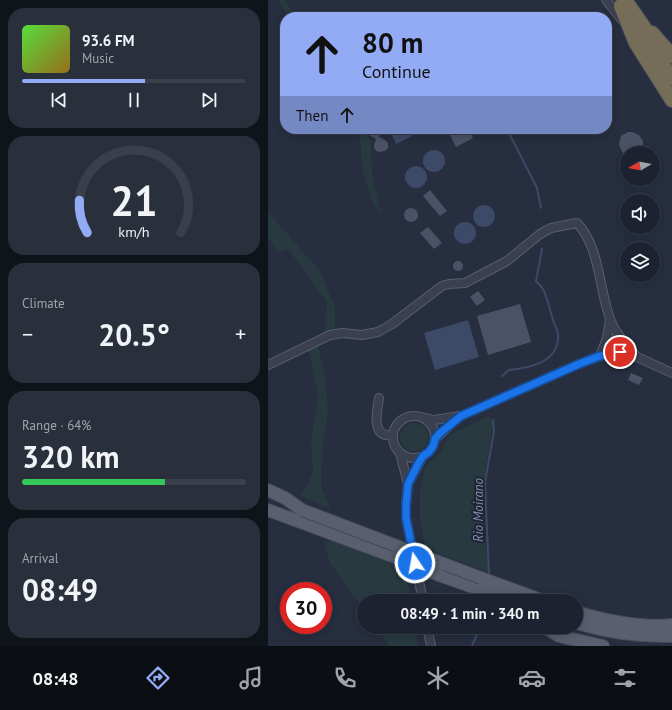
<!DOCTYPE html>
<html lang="en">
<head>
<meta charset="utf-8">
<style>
	:root { --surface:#1c222f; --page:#292f3b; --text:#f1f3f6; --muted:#a0a4aa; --line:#3a3f4b; --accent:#92abf4 }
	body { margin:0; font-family:"PT Sans",sans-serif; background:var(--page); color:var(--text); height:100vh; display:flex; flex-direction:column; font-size:15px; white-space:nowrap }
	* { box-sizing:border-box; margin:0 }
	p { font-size:13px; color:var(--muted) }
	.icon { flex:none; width:22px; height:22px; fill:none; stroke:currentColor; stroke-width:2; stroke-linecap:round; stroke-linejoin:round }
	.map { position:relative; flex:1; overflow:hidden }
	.sheet { display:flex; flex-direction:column; gap:8px; padding:8px; background:#0f131a; width:268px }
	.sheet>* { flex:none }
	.top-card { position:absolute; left:12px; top:12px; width:332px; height:122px; border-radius:16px; box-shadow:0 2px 10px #0003,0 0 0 1px var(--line); background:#92abf4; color:#111; overflow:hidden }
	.needle { width:26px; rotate:260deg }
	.buttons { position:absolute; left:352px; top:146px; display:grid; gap:8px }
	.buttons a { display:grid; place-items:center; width:40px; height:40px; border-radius:50%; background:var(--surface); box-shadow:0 2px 10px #0003,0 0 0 1px var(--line); font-size:20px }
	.speed { position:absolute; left:12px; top:582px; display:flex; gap:8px; font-size:20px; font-weight:700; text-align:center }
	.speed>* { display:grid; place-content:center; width:52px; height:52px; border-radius:50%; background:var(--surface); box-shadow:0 2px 10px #0003,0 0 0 1px var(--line); line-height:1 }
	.speed .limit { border:6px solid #d22; background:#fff; color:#111 }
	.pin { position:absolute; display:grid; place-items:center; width:34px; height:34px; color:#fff; margin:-17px; border:2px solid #fff; border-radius:50%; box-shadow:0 1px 4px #0007 }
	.me { position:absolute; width:44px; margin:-22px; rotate:348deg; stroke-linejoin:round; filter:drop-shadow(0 0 3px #0008) }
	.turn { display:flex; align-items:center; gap:14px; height:84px; padding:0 16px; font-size:18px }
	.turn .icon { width:52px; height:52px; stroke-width:2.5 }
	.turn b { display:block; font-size:28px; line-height:34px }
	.then { display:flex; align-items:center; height:38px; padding:0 16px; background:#0003; gap:8px; font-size:15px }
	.big { font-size:30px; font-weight:800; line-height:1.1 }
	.sheet .widget { flex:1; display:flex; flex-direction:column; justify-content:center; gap:6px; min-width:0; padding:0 14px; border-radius:16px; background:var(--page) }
	.sheet .dial { align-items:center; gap:0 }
	.dial svg { height:104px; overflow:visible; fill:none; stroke:var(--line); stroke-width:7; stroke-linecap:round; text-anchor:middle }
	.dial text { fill:var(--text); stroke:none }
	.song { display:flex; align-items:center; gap:12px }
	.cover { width:48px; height:48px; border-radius:6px; background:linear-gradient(135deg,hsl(110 70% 55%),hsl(40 70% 35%)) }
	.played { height:4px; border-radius:2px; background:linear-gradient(90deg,var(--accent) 55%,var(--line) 55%) }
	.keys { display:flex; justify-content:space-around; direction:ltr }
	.heat { display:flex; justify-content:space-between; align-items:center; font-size:22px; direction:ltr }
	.charge { height:6px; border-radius:3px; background:linear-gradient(90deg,#34c759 64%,var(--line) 0) }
	.trip { position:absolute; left:89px; top:594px; width:226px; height:40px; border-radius:20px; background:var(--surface); box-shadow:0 2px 10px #0003,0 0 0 1px var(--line); font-weight:800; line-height:40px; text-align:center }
	.tabs { display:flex; height:64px; justify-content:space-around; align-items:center; background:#0b0e13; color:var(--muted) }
	.tabs .icon { width:28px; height:28px }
	.tabs .active { color:var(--accent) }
	.tabs b { font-size:18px; color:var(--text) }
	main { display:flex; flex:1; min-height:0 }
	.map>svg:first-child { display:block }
	.green { fill:#283a40 }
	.water { fill:#3d4a67 }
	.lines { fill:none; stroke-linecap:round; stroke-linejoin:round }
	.stream { stroke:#3d4a67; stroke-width:2 }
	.building { fill:#4b5266 }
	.street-casing { stroke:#585e6d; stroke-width:10 }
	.primary-casing { stroke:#444958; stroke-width:14 }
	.highway-casing { stroke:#454b5a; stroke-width:16 }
	.street { stroke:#3a404f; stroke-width:8 }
	.primary { stroke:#595f6f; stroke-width:12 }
	.highway { stroke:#756d58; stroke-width:14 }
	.primary-bridge-casing { stroke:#444958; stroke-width:14; stroke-linecap:butt }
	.primary-bridge { stroke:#595f6f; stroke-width:12 }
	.route-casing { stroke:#114b97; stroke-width:10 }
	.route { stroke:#1a73e8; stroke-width:7 }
	.labels { text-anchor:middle; stroke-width:4; stroke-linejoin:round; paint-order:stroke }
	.water-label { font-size:13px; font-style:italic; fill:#808eb0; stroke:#1f2534 }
</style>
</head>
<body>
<main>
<section class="sheet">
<div class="widget">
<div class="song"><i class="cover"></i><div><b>93.6 FM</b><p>Music</p></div></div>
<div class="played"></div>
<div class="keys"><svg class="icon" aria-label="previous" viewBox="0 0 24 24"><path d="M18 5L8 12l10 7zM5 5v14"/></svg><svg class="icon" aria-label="pause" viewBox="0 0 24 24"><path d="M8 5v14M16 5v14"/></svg><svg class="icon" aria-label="next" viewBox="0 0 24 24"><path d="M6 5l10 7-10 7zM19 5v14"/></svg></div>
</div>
<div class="widget dial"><svg viewBox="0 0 100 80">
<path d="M14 69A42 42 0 1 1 86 69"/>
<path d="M14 69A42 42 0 0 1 8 44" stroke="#92abf4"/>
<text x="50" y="56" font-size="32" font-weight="700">21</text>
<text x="50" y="72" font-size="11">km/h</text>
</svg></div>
<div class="widget"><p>Climate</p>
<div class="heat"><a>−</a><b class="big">20.5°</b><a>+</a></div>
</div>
<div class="widget"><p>Range · 64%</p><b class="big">320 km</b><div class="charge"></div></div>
<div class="widget"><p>Arrival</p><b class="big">08:49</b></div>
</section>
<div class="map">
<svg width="404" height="646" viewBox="0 0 404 646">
	<rect width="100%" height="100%" fill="#262e3f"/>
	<g class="green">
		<polygon points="10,0 17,0 28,17 21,17"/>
		<polygon points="87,129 96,129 103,141 104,175 113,213 105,204 95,173 92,139"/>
		<polygon points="0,212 52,271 67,307 67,332 44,341 57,330 59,302 20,249 10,253 0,237"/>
		<polygon points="50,345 57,378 60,409 54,455 53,487 63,509 33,496 45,473 43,441 50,396 41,350"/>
		<polygon points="221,416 225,423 217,473 216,526 220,566 220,572 157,548 152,518 152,493 156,471 159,465 173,452 183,434"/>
		<circle cx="146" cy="437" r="14"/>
		<polygon points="65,541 137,567 143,601 96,601 96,610 62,563 56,543"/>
		<polygon points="108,627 147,627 150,646 122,646"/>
	</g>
	<g class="water">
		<polygon points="121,129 158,129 128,144"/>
		<circle cx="166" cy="161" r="11"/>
		<circle cx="148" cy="177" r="11"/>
		<circle cx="216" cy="216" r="11"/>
		<circle cx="197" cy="233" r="11"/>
		<polygon points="200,320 211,357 167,370 156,333"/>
	</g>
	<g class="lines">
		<g class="stream">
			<polyline points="239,129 269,188 273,208"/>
			<path d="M234,376L241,370C261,368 289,363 290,338C291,332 287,326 285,320C282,311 280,300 276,291C274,287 271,284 268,281L274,249"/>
			<polyline points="221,576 217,482 226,431 225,420"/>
			<polyline points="204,646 212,627"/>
		</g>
	</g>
	<g class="building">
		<polygon points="100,129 114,129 111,137 117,140 120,143 120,148 117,151 111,152 107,150 106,145 108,139 101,135"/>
		<polygon points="179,129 200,129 205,138 188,147"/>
		<polygon points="360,132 364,132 371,135 375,141 375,145 371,153 359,153 359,156 354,152 351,144 353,136"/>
		<polygon points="162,190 179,211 172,216 155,196"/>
		<circle cx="143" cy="215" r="7"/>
		<polygon points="160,227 174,243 166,249 152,233"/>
		<circle cx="190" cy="266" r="5"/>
		<polygon points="210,291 217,300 209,306 202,297"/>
		<polygon points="252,304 263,342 220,355 209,316"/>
		<polygon points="363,373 375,378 371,385 360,380"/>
	</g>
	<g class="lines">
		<g class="street-casing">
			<g id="street">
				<polyline points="338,0 354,20"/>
				<polyline points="332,356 339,338 342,320"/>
				<path d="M0,365L62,335L74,333L94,335L110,332L124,324L174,286L181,284L197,283L239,261L272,234L283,228L309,223C332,247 331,289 342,319C348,334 358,345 369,357"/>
				<path d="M111,398C109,411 102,438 125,435"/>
				<circle cx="146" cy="437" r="21"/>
				<polyline points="153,417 166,420 193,416 311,364 332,356 345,353 358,353 369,357 404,373"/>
				<polyline points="167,439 192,416"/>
				<polyline points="132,453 140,484 138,505 138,518 155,601"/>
				<polyline points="140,484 155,456"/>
				<polyline points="159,627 163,646"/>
			</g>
		</g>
		<g class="primary-casing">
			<g id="primary">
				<polyline points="0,490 17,498 34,510"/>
				<polyline points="0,510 127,557"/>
				<polyline points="171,575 244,601"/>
				<polyline points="213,578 276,601"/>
				<path d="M308,612C338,621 372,628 404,625"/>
				<path d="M308,623C339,632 371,637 404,636"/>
				<polyline points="277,627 291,636 335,646"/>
			</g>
		</g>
		<g class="highway-casing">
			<g id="highway">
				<polyline points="357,0 386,42"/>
				<polyline points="353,6 368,43 404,100"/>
				<polyline points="384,33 404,56"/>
				<polyline points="375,36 404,78"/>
			</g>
		</g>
		<use href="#street" class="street"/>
		<use href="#primary" class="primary"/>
		<use href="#highway" class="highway"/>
		<g class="primary-bridge-casing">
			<g id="primary-bridge">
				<polyline points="34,510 213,578"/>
				<polyline points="127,557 171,575"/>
			</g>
		</g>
		<use href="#primary-bridge" class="primary-bridge"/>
	</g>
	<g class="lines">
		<g class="route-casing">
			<polyline id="route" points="147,563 138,518 138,505 140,484 150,464 155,456 161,452 165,446 167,439 172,433 193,416 311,364 332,356 352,352"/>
		</g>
		<use href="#route" class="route"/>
	</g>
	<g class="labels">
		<g class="water-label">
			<text transform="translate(210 510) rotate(-90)" y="5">Rio Moirano</text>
		</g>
	</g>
</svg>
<div class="buttons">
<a><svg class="needle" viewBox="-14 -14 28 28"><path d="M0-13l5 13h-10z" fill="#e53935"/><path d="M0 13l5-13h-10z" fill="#a0a4aa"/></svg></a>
<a><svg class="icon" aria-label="sound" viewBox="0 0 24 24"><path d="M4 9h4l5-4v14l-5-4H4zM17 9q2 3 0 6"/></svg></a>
<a><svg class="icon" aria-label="layers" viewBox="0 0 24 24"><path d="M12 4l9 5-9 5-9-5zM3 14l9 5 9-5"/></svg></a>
</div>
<div class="speed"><div class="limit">30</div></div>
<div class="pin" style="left:352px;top:352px;background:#d93025"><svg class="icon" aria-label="arrive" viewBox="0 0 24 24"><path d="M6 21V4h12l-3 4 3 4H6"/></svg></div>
<svg class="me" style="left:147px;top:563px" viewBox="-20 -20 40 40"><circle r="17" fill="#1a73e8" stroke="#fff" stroke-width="3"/><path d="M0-11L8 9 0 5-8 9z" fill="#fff"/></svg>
<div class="trip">08:49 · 1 min · 340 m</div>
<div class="top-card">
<div class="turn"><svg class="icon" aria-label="ahead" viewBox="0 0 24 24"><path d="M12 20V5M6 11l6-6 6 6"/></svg><div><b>80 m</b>Continue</div></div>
<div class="then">Then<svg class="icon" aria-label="ahead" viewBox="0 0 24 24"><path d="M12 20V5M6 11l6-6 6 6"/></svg></div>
</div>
</div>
</main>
<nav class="tabs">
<b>08:48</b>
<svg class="icon active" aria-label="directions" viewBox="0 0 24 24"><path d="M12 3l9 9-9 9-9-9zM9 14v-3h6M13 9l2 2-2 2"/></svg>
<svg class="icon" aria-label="music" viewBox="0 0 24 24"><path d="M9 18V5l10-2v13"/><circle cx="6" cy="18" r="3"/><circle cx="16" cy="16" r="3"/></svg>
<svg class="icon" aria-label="phone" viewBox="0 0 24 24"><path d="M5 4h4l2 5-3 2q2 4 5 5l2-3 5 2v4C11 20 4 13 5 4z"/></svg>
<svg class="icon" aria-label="climate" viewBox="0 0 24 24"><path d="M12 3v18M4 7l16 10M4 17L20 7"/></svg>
<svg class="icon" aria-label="car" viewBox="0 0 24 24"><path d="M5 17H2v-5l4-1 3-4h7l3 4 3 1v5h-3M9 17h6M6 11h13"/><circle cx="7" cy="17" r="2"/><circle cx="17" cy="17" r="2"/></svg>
<svg class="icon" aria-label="filters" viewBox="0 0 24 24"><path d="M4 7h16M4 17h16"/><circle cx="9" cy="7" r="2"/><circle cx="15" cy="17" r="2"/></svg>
</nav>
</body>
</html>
